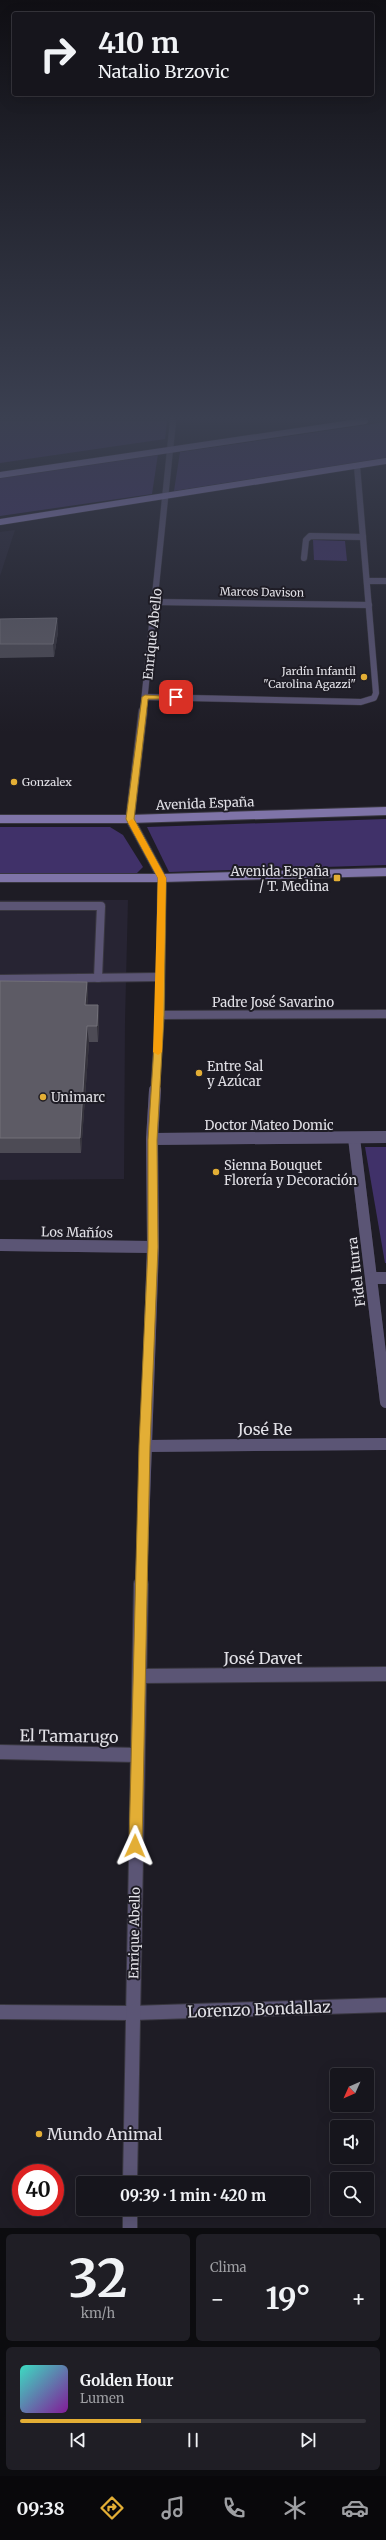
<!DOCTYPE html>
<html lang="es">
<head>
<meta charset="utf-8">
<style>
	:root { --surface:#16151c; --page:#1f1e25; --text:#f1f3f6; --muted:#9e9fa3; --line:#35343b; --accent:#e3ae35 }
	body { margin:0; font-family:Merriweather,serif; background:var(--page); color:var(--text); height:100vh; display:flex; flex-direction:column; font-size:15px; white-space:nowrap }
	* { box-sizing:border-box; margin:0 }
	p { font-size:13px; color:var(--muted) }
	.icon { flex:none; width:22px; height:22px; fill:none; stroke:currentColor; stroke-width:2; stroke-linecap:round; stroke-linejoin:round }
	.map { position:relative; height:2228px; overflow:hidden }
	.sheet { display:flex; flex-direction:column; gap:6px; padding:6px; background:#0c0c0f; flex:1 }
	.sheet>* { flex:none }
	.banner { position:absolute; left:12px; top:12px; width:362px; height:84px; border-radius:4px; box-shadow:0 4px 16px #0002,0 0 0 1px var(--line); background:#16151c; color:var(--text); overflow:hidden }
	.needle { width:26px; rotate:225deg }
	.buttons { position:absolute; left:330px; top:2068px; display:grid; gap:8px }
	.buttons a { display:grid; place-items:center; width:44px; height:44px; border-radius:4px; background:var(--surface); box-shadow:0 4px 16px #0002,0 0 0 1px var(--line); font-size:20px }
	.speed { position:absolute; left:12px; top:2164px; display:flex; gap:8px; font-size:20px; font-weight:700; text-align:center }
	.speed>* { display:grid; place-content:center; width:52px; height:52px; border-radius:50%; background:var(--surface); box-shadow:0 4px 16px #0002,0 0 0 1px var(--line); line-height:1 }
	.speed .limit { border:6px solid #d22; background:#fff; color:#111 }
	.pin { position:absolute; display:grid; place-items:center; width:34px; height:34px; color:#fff; margin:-17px; border-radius:8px; box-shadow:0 2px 6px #0006 }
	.me { position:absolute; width:44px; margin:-22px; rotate:1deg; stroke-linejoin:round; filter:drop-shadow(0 0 3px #0008) }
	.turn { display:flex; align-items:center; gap:14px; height:84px; padding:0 20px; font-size:18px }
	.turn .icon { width:52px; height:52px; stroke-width:2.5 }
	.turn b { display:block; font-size:28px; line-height:34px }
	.big { font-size:30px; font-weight:700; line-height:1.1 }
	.sheet .card { flex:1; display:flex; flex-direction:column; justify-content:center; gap:6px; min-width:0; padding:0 14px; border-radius:6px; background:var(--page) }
	.sheet .dial { align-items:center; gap:0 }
	.dial b { font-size:52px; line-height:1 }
	.song { display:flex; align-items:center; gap:12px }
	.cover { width:48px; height:48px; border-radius:6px; background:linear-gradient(135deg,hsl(170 70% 55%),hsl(290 70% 35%)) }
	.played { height:4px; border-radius:2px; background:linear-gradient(90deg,var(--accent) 35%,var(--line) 35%) }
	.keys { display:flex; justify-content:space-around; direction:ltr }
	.heat { display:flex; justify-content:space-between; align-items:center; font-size:22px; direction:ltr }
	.sheet .tiles { flex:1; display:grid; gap:6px; grid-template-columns:1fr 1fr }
	.card:last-child { grid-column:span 2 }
	.trip { position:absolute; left:76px; top:2176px; width:234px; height:40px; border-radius:4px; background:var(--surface); box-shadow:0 4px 16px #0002,0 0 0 1px var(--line); font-weight:700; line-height:40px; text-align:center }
	.menu { display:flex; height:64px; justify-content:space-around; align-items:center; background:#09080b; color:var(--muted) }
	.menu .icon { width:28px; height:28px }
	.menu .on { color:var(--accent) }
	.menu b { font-size:18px; color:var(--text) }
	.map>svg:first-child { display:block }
	.built { fill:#272433 }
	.green { fill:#403169 }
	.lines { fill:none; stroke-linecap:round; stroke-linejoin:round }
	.service-casing { stroke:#393740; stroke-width:10 }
	.minor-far3-casing { stroke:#393740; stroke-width:7 }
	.minor-far2-casing { stroke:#393740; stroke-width:10 }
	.minor-far1-casing { stroke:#393740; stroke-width:12 }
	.minor-casing { stroke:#393740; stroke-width:16 }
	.tertiary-far3-casing { stroke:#393740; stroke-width:7 }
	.tertiary-far2-casing { stroke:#393740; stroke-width:10 }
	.tertiary-far1-casing { stroke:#393740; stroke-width:12 }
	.tertiary-casing { stroke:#393740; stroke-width:16 }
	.secondary-casing { stroke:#393740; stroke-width:10 }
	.primary-casing { stroke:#393740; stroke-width:7 }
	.service { stroke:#5b5575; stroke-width:8 }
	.minor-far3 { stroke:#5b5575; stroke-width:6 }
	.minor-far2 { stroke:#5b5575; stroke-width:8 }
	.minor-far1 { stroke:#5b5575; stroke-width:12 }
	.minor { stroke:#5b5575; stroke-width:14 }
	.tertiary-far3 { stroke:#5b5575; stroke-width:6 }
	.tertiary-far2 { stroke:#5b5575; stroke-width:8 }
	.tertiary-far1 { stroke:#5b5575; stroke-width:12 }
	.tertiary { stroke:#5b5575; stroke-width:14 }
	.secondary { stroke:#7f74a8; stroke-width:8 }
	.primary { stroke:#9a8bcf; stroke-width:6 }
	.wall { fill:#4d4b55 }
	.shaded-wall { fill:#34323b }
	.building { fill:#5d5b65; stroke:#727079 }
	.route { fill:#e3ae35; stroke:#947122 }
	.slow { fill:#f59e0b }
	.poi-dot { fill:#e3ae35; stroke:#1e1c25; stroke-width:1.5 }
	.labels { text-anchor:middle; stroke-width:4; stroke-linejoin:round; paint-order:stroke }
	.far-street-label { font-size:11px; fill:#e1e0e6; stroke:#1e1c25 }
	.far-poi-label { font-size:11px; fill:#e1e0e6; stroke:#1e1c25; text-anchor:end }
	.street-label { font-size:13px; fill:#e1e0e6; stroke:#1e1c25 }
	.poi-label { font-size:13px; fill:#e1e0e6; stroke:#1e1c25; text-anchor:start }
	.near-street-label { font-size:16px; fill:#e1e0e6; stroke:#1e1c25 }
	.near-poi-label { font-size:16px; fill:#e1e0e6; stroke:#1e1c25; text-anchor:start }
</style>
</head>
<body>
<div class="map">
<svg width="386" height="2228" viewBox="0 0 386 2228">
	<rect width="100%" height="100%" fill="#1e1c25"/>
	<g class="built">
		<polygon points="15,530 0,576 0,532"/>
		<polygon points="0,900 128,900 125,1022 124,1179 0,1180"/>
	</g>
	<g class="green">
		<polygon points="0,421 167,421 165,439 0,463"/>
		<polygon points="386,422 386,458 174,491 180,452"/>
		<polygon points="158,454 152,494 0,516 0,477"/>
		<polygon points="313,540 345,541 347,561 314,560"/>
		<polygon points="386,819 386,865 169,872 147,827"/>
		<polygon points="0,827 110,827 123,835 143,867 137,873 0,873"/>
		<polygon points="365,1147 386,1147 386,1263 385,1263"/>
	</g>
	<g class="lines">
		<g class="service-casing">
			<g id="service">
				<polyline points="0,906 101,906 98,978"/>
				<polyline points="0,979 160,977"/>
			</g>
		</g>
		<g class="minor-far3-casing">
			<g id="minor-far3">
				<polyline points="304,558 306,540 310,536 363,537"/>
				<polyline points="367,581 386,581"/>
				<polyline points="156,602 369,605"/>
				<polyline points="145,697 361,702 374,698 376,693 357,466"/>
			</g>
		</g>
		<g class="minor-far2-casing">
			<polyline id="minor-far2" points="160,1015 386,1014"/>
		</g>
		<g class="minor-far1-casing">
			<g id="minor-far1">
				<polyline points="354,1138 386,1402"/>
				<polyline points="152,1139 386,1137"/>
				<polyline points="0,1245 153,1247"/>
				<polyline points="372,1278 386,1278"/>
				<polyline points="145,1446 386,1444"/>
			</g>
		</g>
		<g class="minor-casing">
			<g id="minor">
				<polyline points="140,1676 386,1674"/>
				<polyline points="0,1752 137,1755"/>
				<polyline points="0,2012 132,2013 386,2005"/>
			</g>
		</g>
		<g class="tertiary-far3-casing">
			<polyline id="tertiary-far3" points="143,712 173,421"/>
		</g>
		<g class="tertiary-far2-casing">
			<polyline id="tertiary-far2" points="143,711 130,819 162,878 160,1015 155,1091"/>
		</g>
		<g class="tertiary-far1-casing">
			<polyline id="tertiary-far1" points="141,1585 153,1247 152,1139 155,1090"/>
		</g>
		<g class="tertiary-casing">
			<g id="tertiary">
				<polyline points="130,2183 141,1584"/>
				<polyline points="130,2209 130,2228"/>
			</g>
		</g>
		<g class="secondary-casing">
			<g id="secondary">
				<polyline points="0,819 130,819 386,811"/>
				<polyline points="0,878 162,878 386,872"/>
			</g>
		</g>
		<g class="primary-casing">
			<g id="primary">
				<polyline points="0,475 365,421"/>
				<polyline points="0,522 386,461"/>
			</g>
		</g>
		<use href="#service" class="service"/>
		<use href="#minor-far3" class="minor-far3"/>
		<use href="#minor-far2" class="minor-far2"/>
		<use href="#minor-far1" class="minor-far1"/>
		<use href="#minor" class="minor"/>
		<use href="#tertiary-far3" class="tertiary-far3"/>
		<use href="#tertiary-far2" class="tertiary-far2"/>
		<use href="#tertiary-far1" class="tertiary-far1"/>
		<use href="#tertiary" class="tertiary"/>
		<use href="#secondary" class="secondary"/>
		<use href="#primary" class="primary"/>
	</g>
	<g class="wall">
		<polygon points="57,618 58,632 54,657 0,658 0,619"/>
		<polygon points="0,981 87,982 88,998 87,1005 98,1005 99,1021 98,1042 89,1042 81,1153 0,1153"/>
	</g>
	<g class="shaded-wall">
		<polygon points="57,618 58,632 54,657 53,644"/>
		<polygon points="87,982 88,998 86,1021 85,1005"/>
		<polygon points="98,1005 99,1021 98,1042 97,1026"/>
		<polygon points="87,1026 89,1042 81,1153 80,1138"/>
	</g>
	<g class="building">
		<polygon points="57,618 53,644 0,644 0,619"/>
		<polygon points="0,981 87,982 85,1005 98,1005 97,1026 87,1026 80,1138 0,1138"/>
	</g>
	<linearGradient id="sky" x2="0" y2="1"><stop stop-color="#100f14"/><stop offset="0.57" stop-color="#3b4051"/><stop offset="1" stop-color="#3b4051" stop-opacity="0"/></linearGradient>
	<rect width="386" height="733" fill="url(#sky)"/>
	<polygon class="route" points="145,695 180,697 176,699 148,699 134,819 166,878 164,1015 157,1140 158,1247 150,1446 142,1846 140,1850 135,1852 131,1850 129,1846 139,1446 148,1247 148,1140 156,1015 158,878 126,819 142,697"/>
	<polygon class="slow" points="132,819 135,822 166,878 162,1052 158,1055 153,1052 158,878 128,822"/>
	<g class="poi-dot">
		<circle cx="364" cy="677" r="4"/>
		<circle cx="14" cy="782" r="4"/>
		<rect x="333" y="874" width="8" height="8" rx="2"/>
		<circle cx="199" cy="1073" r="4"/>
		<circle cx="43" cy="1097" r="4"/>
		<circle cx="216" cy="1172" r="4"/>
		<circle cx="39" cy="2134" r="4"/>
	</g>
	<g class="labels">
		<g class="far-street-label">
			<text transform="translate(262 592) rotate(1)" y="4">Marcos Davison</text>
		</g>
		<g class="far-poi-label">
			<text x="356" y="675">Jardín Infantil<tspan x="356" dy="13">"Carolina Agazzi"</tspan></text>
			<text x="22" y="786" text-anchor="start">Gonzalex</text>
		</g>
		<g class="street-label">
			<text transform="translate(152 634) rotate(-84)" y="5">Enrique Abello</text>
			<text transform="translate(205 803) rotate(-2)" y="5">Avenida España</text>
			<text x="273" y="1007">Padre José Savarino</text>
			<text x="269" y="1130">Doctor Mateo Domic</text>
			<text transform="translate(77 1232) rotate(1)" y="5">Los Mañíos</text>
			<text transform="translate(356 1272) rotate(-97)" y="5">Fidel Iturra</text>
			<text transform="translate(134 1933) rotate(-89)" y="5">Enrique Abello</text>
		</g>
		<g class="poi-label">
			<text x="329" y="876" text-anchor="end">Avenida España<tspan x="329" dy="15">/ T. Medina</tspan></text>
			<text x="207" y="1071">Entre Sal<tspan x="207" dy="15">y Azúcar</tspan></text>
			<text x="51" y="1102">Unimarc</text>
			<text x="224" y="1170">Sienna Bouquet<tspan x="224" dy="15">Florería y Decoración</tspan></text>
		</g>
		<g class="near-street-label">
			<text x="265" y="1435">José Re</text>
			<text x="263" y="1664">José Davet</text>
			<text transform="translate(69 1736) rotate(1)" y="6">El Tamarugo</text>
			<text transform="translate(259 2009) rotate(-2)" y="6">Lorenzo Bondallaz</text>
		</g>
		<g class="near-poi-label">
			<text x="47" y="2140">Mundo Animal</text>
		</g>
	</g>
</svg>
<div class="buttons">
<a><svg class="needle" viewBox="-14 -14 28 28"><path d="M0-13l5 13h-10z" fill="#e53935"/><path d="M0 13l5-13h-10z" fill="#9e9fa3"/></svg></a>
<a><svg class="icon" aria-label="sound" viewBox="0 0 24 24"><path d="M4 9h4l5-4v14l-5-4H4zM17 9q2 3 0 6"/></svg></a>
<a><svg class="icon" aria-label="search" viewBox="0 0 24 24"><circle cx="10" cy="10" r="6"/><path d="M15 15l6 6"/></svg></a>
</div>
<div class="speed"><div class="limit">40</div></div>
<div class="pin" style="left:176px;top:697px;background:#d93025"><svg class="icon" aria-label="arrive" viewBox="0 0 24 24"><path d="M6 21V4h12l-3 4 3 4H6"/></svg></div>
<svg class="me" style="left:135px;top:1846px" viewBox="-20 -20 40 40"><path d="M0-17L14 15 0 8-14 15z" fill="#e3ae35" stroke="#fff" stroke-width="4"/></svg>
<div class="trip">09:39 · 1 min · 420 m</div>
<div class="banner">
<div class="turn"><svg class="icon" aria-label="right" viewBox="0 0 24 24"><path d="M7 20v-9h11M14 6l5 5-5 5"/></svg><div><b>410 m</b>Natalio Brzovic</div></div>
</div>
</div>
<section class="sheet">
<div class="tiles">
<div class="card dial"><b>32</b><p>km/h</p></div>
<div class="card"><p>Clima</p>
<div class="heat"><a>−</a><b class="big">19°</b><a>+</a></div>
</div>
<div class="card">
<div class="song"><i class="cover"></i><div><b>Golden Hour</b><p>Lumen</p></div></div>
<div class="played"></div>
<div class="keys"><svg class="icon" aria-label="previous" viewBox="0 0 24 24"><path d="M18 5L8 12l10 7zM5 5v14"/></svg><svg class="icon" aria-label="pause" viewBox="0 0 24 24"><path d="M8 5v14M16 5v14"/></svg><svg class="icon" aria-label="next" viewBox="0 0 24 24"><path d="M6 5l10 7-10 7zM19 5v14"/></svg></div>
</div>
</div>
</section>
<nav class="menu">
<b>09:38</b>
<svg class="icon on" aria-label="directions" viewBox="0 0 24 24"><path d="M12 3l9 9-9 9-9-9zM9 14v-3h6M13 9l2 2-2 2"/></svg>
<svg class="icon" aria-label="music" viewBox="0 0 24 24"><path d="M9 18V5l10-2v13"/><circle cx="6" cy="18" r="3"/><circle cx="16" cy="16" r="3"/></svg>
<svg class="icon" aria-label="phone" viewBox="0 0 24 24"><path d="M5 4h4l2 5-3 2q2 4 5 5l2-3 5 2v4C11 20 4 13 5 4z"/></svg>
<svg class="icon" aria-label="climate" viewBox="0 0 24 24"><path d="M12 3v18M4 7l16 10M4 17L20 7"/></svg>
<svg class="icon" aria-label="car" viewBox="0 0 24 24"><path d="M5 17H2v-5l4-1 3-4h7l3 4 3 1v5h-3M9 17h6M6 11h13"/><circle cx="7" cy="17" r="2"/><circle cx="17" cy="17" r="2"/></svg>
</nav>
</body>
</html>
